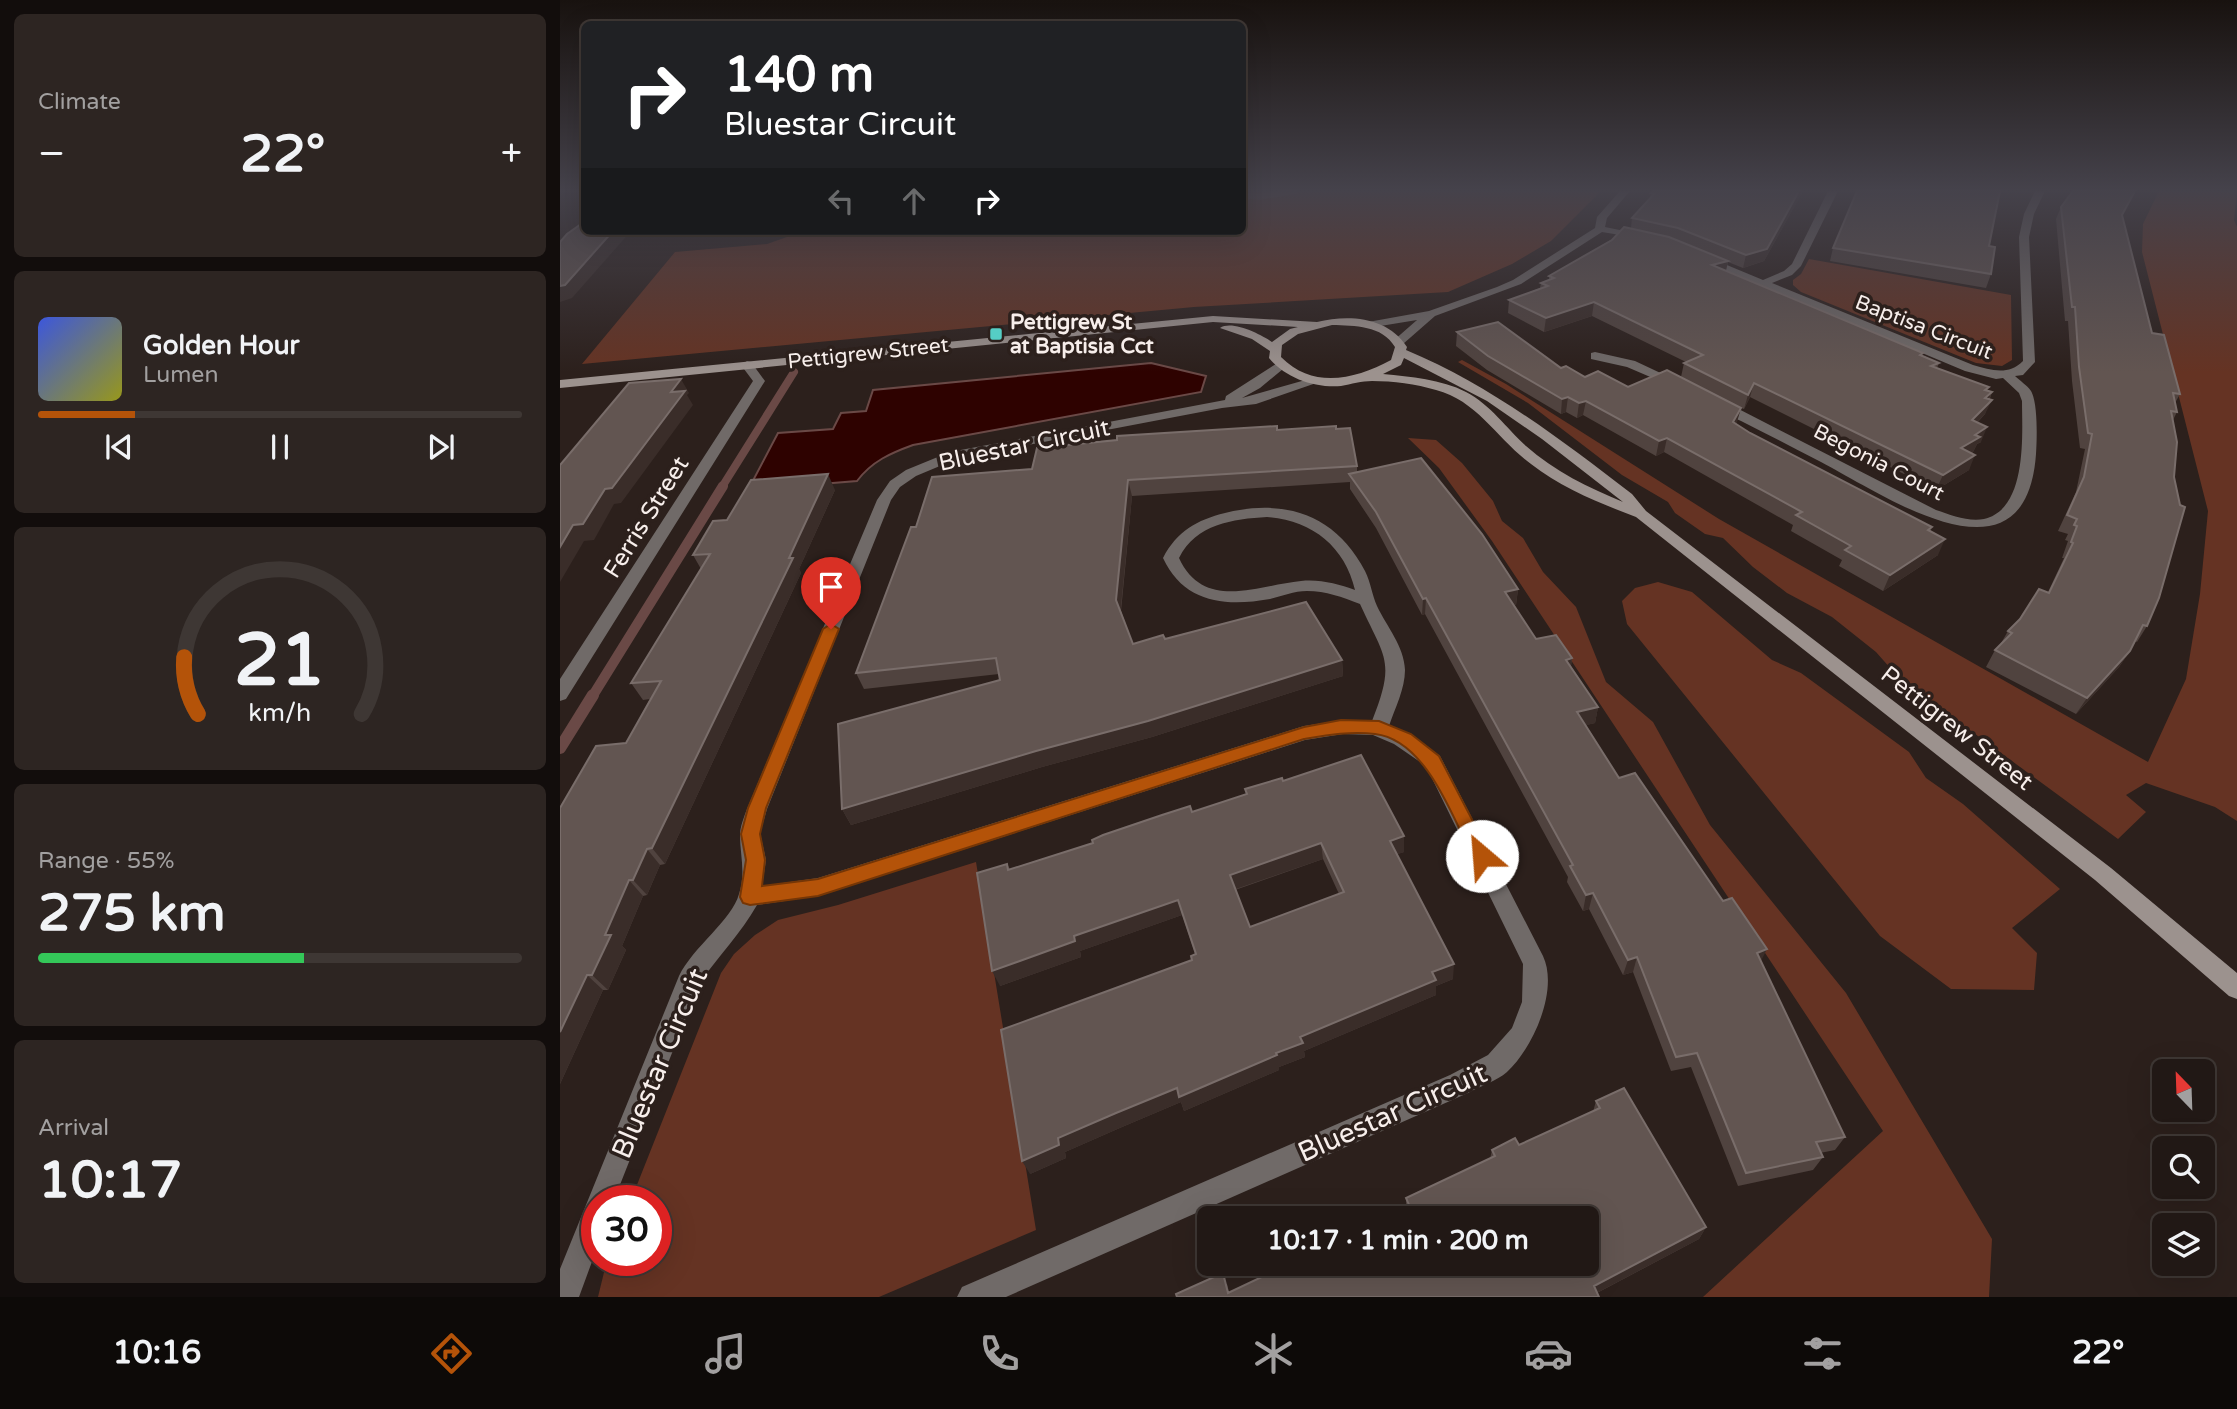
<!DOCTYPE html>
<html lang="en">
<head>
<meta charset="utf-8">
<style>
	:root { --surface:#211815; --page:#2d2522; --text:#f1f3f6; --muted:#a2a0a0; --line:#3e3734; --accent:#b45309 }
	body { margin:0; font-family:"Varela Round",sans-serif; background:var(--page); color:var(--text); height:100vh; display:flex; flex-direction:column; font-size:26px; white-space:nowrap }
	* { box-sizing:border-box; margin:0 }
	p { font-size:23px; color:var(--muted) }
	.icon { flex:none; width:38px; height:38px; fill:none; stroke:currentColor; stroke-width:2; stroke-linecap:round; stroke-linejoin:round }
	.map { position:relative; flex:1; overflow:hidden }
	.sheet { display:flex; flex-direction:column; gap:14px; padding:14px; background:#120d0c; width:560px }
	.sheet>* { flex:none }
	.top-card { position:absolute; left:21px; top:21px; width:665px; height:214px; border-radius:10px; box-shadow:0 7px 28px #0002,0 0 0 2px var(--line); background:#202124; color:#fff; overflow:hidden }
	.needle { width:46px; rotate:337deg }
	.tools { position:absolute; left:1592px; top:1059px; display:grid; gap:14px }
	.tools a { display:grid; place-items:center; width:63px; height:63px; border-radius:10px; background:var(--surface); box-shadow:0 7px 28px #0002,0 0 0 2px var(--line); font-size:35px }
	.speed { position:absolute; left:21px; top:1185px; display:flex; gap:14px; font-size:35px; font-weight:700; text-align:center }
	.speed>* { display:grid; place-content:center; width:91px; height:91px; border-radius:50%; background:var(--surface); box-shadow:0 7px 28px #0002,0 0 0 2px var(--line); line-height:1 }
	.speed .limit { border:10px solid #d22; background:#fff; color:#111 }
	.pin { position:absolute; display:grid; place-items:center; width:60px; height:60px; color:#fff; margin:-72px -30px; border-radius:50% 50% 50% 0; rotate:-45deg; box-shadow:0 0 7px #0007 }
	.pin .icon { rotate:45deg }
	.me { position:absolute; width:77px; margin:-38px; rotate:333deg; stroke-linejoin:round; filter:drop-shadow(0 0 5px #0008) }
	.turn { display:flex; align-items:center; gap:24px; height:147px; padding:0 28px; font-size:32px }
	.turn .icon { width:91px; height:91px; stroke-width:2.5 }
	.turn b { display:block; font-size:49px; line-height:60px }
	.lanes { display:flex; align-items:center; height:66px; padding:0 28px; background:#0003; justify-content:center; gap:35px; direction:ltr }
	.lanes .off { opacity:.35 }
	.big { font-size:52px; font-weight:700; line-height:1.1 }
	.sheet .tile { flex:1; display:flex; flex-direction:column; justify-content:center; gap:10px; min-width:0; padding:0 24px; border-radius:10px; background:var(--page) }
	.sheet .dial { align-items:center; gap:0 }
	.dial svg { height:182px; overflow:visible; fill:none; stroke:var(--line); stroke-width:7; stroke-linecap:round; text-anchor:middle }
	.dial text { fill:var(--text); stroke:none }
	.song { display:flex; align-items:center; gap:21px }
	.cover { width:84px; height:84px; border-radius:10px; background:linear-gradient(135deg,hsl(230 70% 55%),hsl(60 70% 35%)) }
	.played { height:7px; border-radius:4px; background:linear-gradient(90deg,var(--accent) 20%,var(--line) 20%) }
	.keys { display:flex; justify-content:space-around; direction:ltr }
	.heat { display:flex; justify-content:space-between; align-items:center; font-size:38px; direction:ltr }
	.charge { height:10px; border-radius:5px; background:linear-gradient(90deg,#34c759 55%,var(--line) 0) }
	.trip { position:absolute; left:637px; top:1206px; width:402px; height:70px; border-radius:10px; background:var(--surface); box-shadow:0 7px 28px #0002,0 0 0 2px var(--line); font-weight:700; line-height:70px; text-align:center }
	.menu { display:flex; height:112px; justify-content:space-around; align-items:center; background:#0d0a08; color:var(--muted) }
	.menu .icon { width:49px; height:49px }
	.menu .active { color:var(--accent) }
	.menu b { font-size:32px; color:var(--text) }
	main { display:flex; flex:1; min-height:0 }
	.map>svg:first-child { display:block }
	.green { fill:#653323 }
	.water { fill:#2e0200; stroke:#6a4946; stroke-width:2 }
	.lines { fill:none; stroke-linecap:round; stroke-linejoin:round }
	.stream-far3 { stroke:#6a4946; stroke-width:6 }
	.stream-far2 { stroke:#6a4946; stroke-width:8 }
	.stream-far1 { stroke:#6a4946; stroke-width:10 }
	.stream { stroke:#6a4946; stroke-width:12 }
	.street { fill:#706a68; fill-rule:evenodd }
	.secondary { fill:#9c928e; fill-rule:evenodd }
	.wall { fill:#50433f; fill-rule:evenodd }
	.shaded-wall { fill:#3a2d29 }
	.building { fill:#625551; stroke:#796d6a; stroke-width:2; fill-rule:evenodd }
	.route { fill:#b45309; stroke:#753606; stroke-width:2 }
	.poi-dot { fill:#55cec5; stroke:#2c201c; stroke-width:2.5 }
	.labels { text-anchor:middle; stroke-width:7; stroke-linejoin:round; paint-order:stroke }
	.far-poi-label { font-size:21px; font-weight:bold; fill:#f7eeeb; stroke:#2c201c; text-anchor:start }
	.far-street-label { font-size:21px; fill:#f7eeeb; stroke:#2c201c }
	.street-label { font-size:24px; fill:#f7eeeb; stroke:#2c201c }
	.near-street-label { font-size:28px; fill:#f7eeeb; stroke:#2c201c }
</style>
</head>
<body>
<main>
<section class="sheet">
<div class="tile"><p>Climate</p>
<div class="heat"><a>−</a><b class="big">22°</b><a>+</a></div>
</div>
<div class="tile">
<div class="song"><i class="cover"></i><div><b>Golden Hour</b><p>Lumen</p></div></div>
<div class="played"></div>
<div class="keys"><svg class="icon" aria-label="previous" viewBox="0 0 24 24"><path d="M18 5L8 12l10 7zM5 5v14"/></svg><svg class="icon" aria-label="pause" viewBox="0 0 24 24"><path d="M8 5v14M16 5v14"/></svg><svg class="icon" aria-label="next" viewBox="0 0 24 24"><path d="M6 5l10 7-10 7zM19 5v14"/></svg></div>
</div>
<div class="tile dial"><svg viewBox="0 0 100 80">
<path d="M14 69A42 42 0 1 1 86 69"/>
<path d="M14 69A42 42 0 0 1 8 44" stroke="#b45309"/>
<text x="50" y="56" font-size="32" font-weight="700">21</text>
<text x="50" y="72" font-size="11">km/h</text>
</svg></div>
<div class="tile"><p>Range · 55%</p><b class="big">275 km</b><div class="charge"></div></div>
<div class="tile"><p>Arrival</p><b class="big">10:17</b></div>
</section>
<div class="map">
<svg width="1677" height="1297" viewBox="0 0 1677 1297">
	<rect width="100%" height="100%" fill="#2c201c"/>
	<g class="green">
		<polygon points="683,191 1041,191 991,241 952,264 888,292 634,307 22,364 115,252 207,244 244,231 682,231"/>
		<polygon points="1599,191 1677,191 1674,220 1677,227 1677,821 1655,807 1586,783 1566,795 1586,812 1558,839 1339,678 1316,652 1272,617 1227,593 1193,567 1163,538 1145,534 1115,513 1108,502 1062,475 968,403 898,362 902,360 946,384 1159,519 1588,762 1626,679 1640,594 1648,511 1582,252 1583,224"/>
		<polygon points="1249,259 1451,295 1452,360 1442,366 1416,363 1241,292 1233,285 1233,280 1241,274"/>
		<polygon points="848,438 876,440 902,463 933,501 942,521 963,538 983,572 1016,607 1046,682 1093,722 1150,825 1286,993 1432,1239 1429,1297 1143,1297 1323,1131 932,541 879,468"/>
		<polygon points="1098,582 1132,592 1212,660 1241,673 1349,752 1366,778 1403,804 1500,889 1452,928 1477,953 1474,990 1391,989 1320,936 1067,624 1062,601 1075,588"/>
		<polygon points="416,862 476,1230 319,1297 38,1297 47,1260 96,1260 96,1200 71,1200 161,973 174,954 195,935 218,920 278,905"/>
	</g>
	<path class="water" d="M591,363L646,376L641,392L353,445C331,453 312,461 297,481L188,490L218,433L273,429L281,413L306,411L313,390Z"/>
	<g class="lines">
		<polyline class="stream-far3" points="682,195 699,197 735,191"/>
		<polyline class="stream-far2" points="162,487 234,372"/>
		<polyline class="stream-far1" points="32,697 163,486"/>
		<polyline class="stream" points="0,748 33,695"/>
		<g class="street">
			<polygon points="1060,191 1070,191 1047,218 1045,227 1084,235 1084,239 1042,232 961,284 875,316 843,344 833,341 857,320 808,328 802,325 808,322 869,311 937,287 953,280 1035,228 1037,217"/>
			<path d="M1268,191H1278L1241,266L1232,275L1212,283L1413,365C1431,370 1448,376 1463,361L1459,237L1464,214L1475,191H1485L1474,214L1469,237L1475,362L1463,375L1455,376C1460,381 1467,385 1471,391C1478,403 1477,439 1476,454C1466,594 1326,496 1261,462C1236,449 1211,436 1185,423C1175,418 1162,413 1153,405L1155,402H1165L1376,510C1391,515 1408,522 1424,519C1468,509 1462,433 1462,401L1459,393L1443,378L1436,379L1405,371L1141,260L1150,258L1203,280L1224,271L1232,264Z"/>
			<polygon points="1035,352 1075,361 1126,385 1120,389 1116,388 1067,367 1031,359 1031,353"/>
			<polygon points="187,361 191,362 205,381 6,699 0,701 0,679 193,381 181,365"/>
			<path d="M719,362L723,363V369L700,388L682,398L756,377L762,381L696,404L662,408L399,458L356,476L340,487L331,500L207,809L200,833L206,860L202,886L258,878L744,726L783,720L812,721C836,660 825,659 800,604C782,597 766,591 747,591C734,591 722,596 710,599C665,607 624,603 603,558C617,531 637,520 665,513C725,498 776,515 805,571C811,583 812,595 817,606C827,627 844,646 845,670C845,689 835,708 829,726L847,734L880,756L983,956C999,990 973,1048 947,1072C937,1081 920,1086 908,1093L446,1297H397L402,1287L890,1075L928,1055L952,1028L962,1002L963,964L866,766L834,744L813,735L783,734L745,740L258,896L197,905C181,933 159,956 140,982L54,1200H37V1248L19,1297H0V1269L119,976C133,947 172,920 179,894C186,873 180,855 180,835C180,827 184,817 187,809L317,500L330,481L346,470L390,452L665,400L666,396ZM707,517C751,520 785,546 795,590C778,584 760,579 741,581C698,585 644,612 619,558C636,524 673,519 707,517Z"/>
		</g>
		<path class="secondary" d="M653,316L757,322C789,314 828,317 847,347L846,350C930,385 1000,439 1072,494L1086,511L1551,868L1677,973V999L1669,996L1535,880L1076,517C1039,503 1002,488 971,464C937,439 918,401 876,390C856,384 833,381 812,381C802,381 791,384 781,386C754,388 726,378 709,358L710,351L692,339L660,328C672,320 700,334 712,342L730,329L738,327L653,322L0,388V380ZM772,325C795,326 822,325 835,347L831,360C795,379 754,390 721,357L722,345L738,334ZM844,358L927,401L982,439L1063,502C1029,488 994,471 966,446C946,428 931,405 906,392C881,379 851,377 823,374L841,365Z"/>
	</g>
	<g class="wall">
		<polygon points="1091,191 1243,191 1204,261 1183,268 1168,262 1166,271 1363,353 1362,355 1379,363 1377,368 1429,387 1427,391 1432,392 1425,414 1417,423 1421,442 1417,444 1413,452 1412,453 1409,470 1376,490 1190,397 1184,409 1181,408 1176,424 1190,433 1372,527 1370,532 1378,555 1323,591 1279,566 1282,560 1231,531 1233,525 1104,452 1096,456 1023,415 1017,418 1006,412 1001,414 927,370 896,346 897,332 1025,377 1068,387 1121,377 1124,363 1126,362 1032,316 984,332 948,313 949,300 980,288 981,283 989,280 989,276 1071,228 1072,218 1090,199"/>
		<polygon points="1501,207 1562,216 1592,333 1620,394 1615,403 1617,412 1613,420 1587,626 1577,642 1575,641 1570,651 1559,667 1516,714 1426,667 1435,650 1440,645 1448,631 1488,592 1504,558 1502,558 1508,541 1505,540 1508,534 1498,531 1516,492 1525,449 1520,448 1512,381 1508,321 1505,321 1496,219"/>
		<polygon points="1429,246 1431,274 1426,288 1270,261 1273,248"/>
		<polygon points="776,429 797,466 797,472 958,589 956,605 954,605 976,639 1012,658 1011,666 1038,707 1035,723 1026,725 1059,778 1201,961 1285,1137 1275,1150 1260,1153 1263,1157 1253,1170 1178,1186 1131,1067 1111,1071 1073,972 1063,975 1029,909 1023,911 1007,882 1008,877 865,614 862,615 816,528 790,489 790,482 572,496 561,611 573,644 605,639 782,660 783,676 592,737 482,767 291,825 282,809 440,680 439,674 304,689 296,673 356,527 472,469 717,430"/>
		<polygon points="275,490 239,569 241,573 105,864 100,865 87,895 83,896 62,946 66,950 48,990 43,990 0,1084 0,808 66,743 90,699 83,700 71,683 141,569 133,555 167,520"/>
		<path d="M723,781L844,852L837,854L893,979L876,986V995L744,1051L745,1057L719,1067V1070L624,1111L621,1102L562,1127L505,1152L506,1158L470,1174L632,960L635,954L622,915L520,951L521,957L440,986L447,864L450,869L686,795L685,789ZM763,859L779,894L690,927L675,890Z"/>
		<polygon points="1036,1101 1146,1227 1139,1239 1037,1293 617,1297 667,1284 669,1292 1027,1264 846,1209 846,1198 930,1159 932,1150 959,1145 1033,1112"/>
	</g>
	<g class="shaded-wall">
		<polygon points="1239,191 1243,191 1204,261 1183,268 1186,255"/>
		<polygon points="53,231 71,231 12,298 0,302 0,286"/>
		<polygon points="1168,261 1165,274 1152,265"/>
		<polygon points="1034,302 1032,316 984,332 986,318"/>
		<polygon points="121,379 129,393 127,395 133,405 61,503 54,504 34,540 24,541 0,582 0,547 13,525 45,489 111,392"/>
		<polygon points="1194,383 1190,397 1184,409 1188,395"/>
		<polygon points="1432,392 1426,405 1432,400 1425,414 1405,435 1412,420 1425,398"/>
		<polygon points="1008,397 1006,412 1001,414 1002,399"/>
		<polygon points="1026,401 1023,415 1017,418 1019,403"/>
		<polygon points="1181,408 1177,422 1170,437 1173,422"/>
		<polygon points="1427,427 1421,442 1417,444 1413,452 1394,463 1401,448 1415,435"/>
		<polygon points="1107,438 1104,452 1096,456 1099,441"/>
		<polygon points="1415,455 1409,470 1376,490 1383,475"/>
		<polygon points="268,474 275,490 239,569 241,573 105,864 92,848"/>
		<polygon points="568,480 572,496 560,616 556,600"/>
		<polygon points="1385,539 1378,555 1323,591 1330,575"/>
		<polygon points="958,589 956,605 943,608 945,592"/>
		<polygon points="866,598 865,614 862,615 863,599"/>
		<polygon points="1570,651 1559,667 1516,714 1527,698"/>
		<polygon points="1012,658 1009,674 1006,660"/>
		<polygon points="782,660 783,676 592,737 482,767 291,825 282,809"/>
		<polygon points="1038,707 1035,723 1015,728 1017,712"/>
		<polygon points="844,836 844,852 830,857 830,841"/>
		<polygon points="761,843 763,859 673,890 670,875"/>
		<polygon points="87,849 100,865 87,895 73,880"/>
		<polygon points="69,880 83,896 62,946 66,950 48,990 32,975 45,935"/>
		<polygon points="1033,893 1029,909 1023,911 1026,895"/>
		<polygon points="618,900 622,915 520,951 521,957 440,986 432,971 514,936"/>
		<polygon points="1207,949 1199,965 1197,953"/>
		<polygon points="1077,957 1073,972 1063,975 1068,960"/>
		<polygon points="894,964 893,979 876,986 876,995 744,1051 745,1057 719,1067 719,1070 624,1111 621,1102 562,1127 505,1152 506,1158 470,1174 462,1161 498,1138 617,1088 716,1053 740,1037 872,972"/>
		<polygon points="27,975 43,990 0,1084 0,1032"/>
		<polygon points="1146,1227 1139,1239 1029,1297 1034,1286"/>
	</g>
	<g class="building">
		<polygon points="1093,191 1239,191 1207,249 1186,255 1118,228 1072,218 1095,193 1091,193"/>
		<polygon points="1297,191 1440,191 1429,246 1435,247 1431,274 1273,248"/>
		<polygon points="1513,191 1575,191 1562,215 1592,333 1604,335 1620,394 1613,393 1617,412 1611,411 1617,442 1614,477 1620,505 1625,507 1599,598 1587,626 1583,625 1570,651 1527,698 1435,650 1452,633 1448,631 1460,619 1479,589 1489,593 1513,543 1511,542 1517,526 1514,525 1517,519 1507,515 1524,477 1532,434 1528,433 1519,367 1515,307 1512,307 1501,207"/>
		<polygon points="24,222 24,231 53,231 5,285 0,286 0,242 7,234"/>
		<polygon points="1064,227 1109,237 1168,261 1152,265 1363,353 1360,355 1379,363 1371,366 1429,387 1425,390 1432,392 1425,398 1432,400 1412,420 1427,427 1415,435 1420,437 1401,448 1415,455 1383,475 1194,383 1188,395 1124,363 1143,355 1034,302 986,318 949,300 988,286 981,283 994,278 989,276 1052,240"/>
		<polygon points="938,322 1001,368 1006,366 1025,377 1038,371 1068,387 1107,370 1181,408 1173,422 1190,433 1372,527 1368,530 1385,539 1330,575 1285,550 1291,546 1236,515 1242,512 1107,438 1099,441 1026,401 1019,403 1008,397 1002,399 928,356 897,332"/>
		<polygon points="121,379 111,392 125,391 52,488 45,489 23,524 13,525 0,547 0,465 69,383"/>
		<polygon points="717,426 717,430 776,426 776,429 790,428 797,466 568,480 556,600 573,644 603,635 605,639 746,602 782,660 588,721 476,751 282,809 278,724 440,680 436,658 296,673 351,527 356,527 372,477 472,469 477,448 557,440 557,436"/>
		<polygon points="861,458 922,534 958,589 945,592 976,639 996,635 1012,658 1006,660 1038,707 1017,712 1059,778 1075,773 1163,901 1172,898 1207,949 1197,953 1285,1137 1256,1142 1263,1157 1186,1173 1137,1053 1116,1057 1077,957 1068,960 1033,893 1026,895 1010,866 1013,865 866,598 863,599 816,512 789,474"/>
		<polygon points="268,474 229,558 233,558 92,848 87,849 73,880 69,880 45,935 51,935 32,975 27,975 0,1032 0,808 36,746 66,743 101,681 71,683 150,554 133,555 153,521 167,520 191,480"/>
		<path d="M801,755L844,836L830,841L894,964L872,972L876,980L740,1037L743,1043L716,1053L717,1055L619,1097L617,1088L556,1113L498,1138L499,1145L462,1161L441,1030L632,960L631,956L636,954L618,900L514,936L515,941L432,971L417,873L447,864L448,870L533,843L532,840L543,835L602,815L630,806L632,812L687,794L685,789L722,778L723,781ZM761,843L784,892L690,927L670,875Z"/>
		<polygon points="1064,1088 1146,1227 1034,1286 1039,1297 617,1297 616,1294 663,1273 668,1293 729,1264 1027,1264 1027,1218 828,1218 850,1207 846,1198 935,1156 932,1150 955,1138 959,1145 1040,1108 1036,1101"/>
	</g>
	<linearGradient id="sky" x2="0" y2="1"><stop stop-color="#18120f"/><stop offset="0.51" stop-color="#45424b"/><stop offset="1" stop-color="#45424b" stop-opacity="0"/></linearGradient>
	<rect width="1677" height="372" fill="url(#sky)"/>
	<path class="route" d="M271,624L279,629L206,808L200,834L205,860L202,886L258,879L744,727L781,720L819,721L851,734L879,756L931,856L928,862L922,864L915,862C894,820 867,740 815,734C791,731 768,735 744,739L258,896L190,905L183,903L180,897L186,860L181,834L188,808L263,629Z"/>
	<rect class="poi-dot" x="429" y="327" width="14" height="14" rx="3.5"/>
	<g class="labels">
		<g class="far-poi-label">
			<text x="450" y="329">Pettigrew St<tspan x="450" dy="24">at Baptisia Cct</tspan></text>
		</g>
		<g class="far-street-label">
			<text transform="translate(1364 327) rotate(21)" y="7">Baptisa Circuit</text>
			<text transform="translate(308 353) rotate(-6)" y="7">Pettigrew Street</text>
			<text transform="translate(1319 462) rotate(27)" y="7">Begonia Court</text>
		</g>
		<g class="street-label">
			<text transform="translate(464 445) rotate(-12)" y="8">Bluestar Circuit</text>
			<text transform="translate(86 517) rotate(-58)" y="8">Ferris Street</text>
			<text transform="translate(1397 728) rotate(38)" y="8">Pettigrew Street</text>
		</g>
		<g class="near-street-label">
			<text transform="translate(99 1063) rotate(-67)" y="10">Bluestar Circuit</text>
			<text transform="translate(832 1112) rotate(-24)" y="10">Bluestar Circuit</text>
		</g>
	</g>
</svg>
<div class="tools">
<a><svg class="needle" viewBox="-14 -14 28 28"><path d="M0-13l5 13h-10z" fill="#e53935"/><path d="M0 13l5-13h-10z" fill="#a2a0a0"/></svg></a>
<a><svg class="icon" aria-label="search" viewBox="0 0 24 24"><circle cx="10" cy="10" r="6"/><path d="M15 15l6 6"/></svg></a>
<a><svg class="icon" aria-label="layers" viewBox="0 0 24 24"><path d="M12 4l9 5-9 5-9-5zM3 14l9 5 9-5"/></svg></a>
</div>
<div class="speed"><div class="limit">30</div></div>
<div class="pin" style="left:271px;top:629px;background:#d93025"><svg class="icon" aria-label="arrive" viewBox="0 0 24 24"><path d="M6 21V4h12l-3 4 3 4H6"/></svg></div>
<svg class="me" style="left:922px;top:856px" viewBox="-20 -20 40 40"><circle r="19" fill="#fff"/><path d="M0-13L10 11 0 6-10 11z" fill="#b45309"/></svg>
<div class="trip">10:17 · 1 min · 200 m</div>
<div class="top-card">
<div class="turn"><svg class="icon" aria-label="right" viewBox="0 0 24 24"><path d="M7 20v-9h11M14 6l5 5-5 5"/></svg><div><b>140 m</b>Bluestar Circuit</div></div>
<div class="lanes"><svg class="icon off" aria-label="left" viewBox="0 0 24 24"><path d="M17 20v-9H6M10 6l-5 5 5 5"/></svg><svg class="icon off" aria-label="ahead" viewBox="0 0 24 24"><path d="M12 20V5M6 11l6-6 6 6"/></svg><svg class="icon" aria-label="right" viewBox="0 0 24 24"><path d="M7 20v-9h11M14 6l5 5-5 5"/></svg></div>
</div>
</div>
</main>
<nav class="menu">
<b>10:16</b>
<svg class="icon active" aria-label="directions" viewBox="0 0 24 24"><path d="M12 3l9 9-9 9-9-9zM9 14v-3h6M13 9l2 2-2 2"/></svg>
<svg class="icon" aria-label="music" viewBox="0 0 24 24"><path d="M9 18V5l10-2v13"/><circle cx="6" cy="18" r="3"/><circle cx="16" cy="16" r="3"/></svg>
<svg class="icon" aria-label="phone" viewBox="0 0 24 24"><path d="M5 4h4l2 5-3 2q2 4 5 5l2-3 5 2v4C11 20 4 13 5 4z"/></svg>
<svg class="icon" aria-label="climate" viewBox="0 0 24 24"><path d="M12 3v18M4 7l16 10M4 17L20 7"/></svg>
<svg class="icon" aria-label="car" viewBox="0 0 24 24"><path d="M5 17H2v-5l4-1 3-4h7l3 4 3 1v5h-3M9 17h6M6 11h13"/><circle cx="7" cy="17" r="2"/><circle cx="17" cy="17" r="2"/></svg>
<svg class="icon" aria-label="filters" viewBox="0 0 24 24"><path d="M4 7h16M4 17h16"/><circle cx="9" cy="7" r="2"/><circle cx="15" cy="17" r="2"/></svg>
<b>22°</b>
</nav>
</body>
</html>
